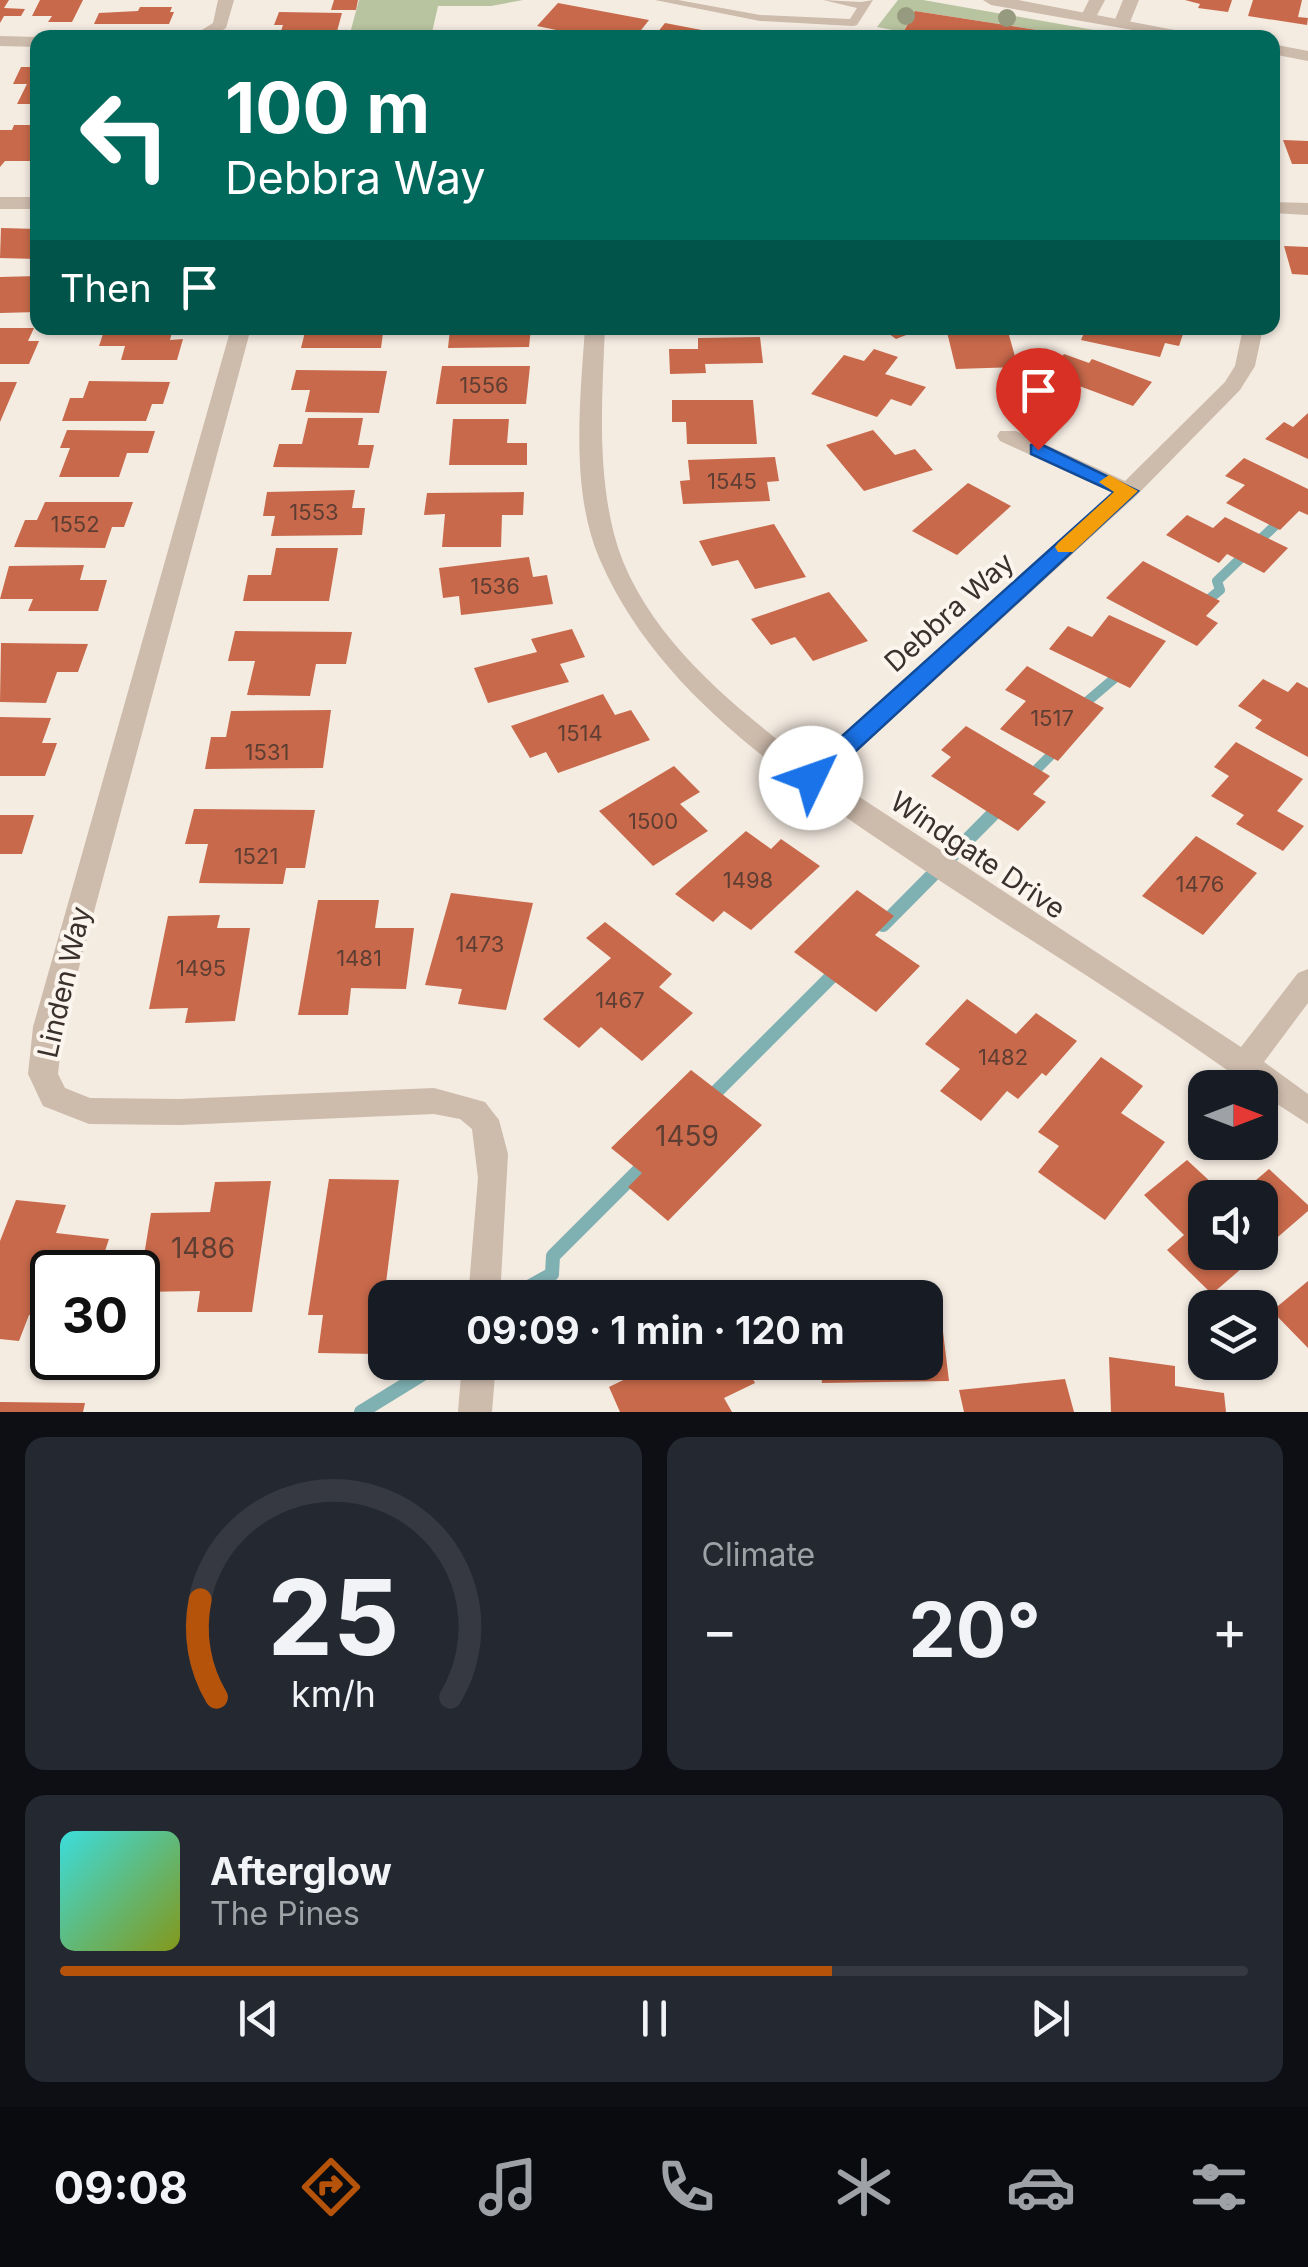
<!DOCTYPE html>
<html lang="en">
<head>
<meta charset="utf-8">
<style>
	:root { --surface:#171b24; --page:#242831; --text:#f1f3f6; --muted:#9ea1a6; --line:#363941; --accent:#b45309 }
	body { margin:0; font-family:Inter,sans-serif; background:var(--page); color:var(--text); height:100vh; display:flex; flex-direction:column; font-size:38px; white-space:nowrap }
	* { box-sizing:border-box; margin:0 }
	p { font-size:32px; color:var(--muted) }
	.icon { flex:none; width:55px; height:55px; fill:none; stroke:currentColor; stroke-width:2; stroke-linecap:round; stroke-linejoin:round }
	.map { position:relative; height:1412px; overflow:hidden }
	.panel { display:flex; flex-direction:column; gap:25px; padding:25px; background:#0d0f14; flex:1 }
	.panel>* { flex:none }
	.top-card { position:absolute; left:30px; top:30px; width:1250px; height:305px; border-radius:20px; box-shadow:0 2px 8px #0004; background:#00695c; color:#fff; overflow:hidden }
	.needle { width:65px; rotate:90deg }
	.tools { position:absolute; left:1188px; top:1070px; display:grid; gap:20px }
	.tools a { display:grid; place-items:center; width:90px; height:90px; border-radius:20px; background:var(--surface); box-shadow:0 2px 8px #0004; font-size:50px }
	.speed { position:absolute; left:30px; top:1250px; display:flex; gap:20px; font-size:50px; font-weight:700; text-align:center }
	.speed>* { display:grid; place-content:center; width:130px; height:130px; border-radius:50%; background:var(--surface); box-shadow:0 2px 8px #0004; line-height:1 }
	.speed .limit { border:5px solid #111; border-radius:15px; background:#fff; color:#111 }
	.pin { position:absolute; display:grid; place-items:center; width:85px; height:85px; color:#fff; margin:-102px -42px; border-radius:50% 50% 50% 0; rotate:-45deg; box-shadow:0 0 10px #0007 }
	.pin .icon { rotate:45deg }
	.me { position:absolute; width:110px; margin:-55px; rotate:48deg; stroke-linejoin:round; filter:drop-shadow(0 0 8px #0008) }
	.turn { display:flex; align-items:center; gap:35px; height:210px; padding:0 30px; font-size:45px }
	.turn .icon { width:130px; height:130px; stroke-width:2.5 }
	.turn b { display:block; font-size:70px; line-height:85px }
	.then { display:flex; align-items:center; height:95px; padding:0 30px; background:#0003; gap:20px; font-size:38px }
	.big { font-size:75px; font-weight:700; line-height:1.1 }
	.panel .tile { flex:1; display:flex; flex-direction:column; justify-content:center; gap:15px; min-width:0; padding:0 35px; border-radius:20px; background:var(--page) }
	.panel .dial { align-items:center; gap:0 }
	.dial svg { height:260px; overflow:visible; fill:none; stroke:var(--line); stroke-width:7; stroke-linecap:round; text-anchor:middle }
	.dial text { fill:var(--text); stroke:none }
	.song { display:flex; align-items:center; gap:30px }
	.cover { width:120px; height:120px; border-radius:15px; background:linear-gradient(135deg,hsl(180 70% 55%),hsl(70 70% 35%)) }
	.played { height:10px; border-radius:5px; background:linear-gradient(90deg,var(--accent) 65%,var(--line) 65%) }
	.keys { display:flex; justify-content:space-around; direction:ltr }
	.heat { display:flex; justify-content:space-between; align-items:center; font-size:55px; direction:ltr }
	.panel .tiles { flex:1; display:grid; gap:25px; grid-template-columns:1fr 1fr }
	.tile:last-child { grid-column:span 2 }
	.trip { position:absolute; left:368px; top:1280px; width:575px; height:100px; border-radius:20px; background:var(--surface); box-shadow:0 2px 8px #0004; font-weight:700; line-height:100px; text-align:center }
	.dock { display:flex; height:160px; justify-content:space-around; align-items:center; background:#090b0e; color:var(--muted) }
	.dock .icon { width:70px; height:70px }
	.dock .active { color:var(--accent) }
	.dock b { font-size:45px; color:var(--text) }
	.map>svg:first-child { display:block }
	.green { fill:#b8c4a0 }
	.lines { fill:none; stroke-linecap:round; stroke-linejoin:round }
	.stream-far1 { stroke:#7fb0b2; stroke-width:10 }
	.stream { stroke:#7fb0b2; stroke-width:14 }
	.building { fill:#c8694b }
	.service { fill:#cdbbac; fill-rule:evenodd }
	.minor { fill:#cdbbac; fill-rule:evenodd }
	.tertiary { fill:#cdbbac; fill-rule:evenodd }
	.tree { fill:#969b7f }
	.route { fill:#1a73e8; stroke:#114b97; stroke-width:2.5 }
	.slow { fill:#f59e0b }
	.labels { text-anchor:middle; stroke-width:8; stroke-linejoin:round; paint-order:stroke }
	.number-label { font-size:22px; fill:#5e3e33 }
	.street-label { font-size:28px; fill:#3b302b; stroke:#fbf5ee }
	.near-number-label { font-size:28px; fill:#5e3e33 }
</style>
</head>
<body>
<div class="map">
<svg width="1308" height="1412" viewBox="0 0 1308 1412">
	<rect width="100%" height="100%" fill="#f4ebe1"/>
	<g class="green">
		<polygon points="359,0 523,0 491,6 438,6 431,37 349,37"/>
		<polygon points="898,0 923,0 1094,30 1091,37 1082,37 915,11 903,32 877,27"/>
	</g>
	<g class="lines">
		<g class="stream-far1">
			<polyline points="1202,605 1220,590 1217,581 1285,516"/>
			<polyline points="1084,709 1083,705 1123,671"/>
			<polyline points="1027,779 1060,746"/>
			<polyline points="992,815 1000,807"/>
		</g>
		<g class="stream">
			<polyline points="883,925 994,813"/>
			<polyline points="710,1098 838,970"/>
			<polyline points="509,1298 552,1274 553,1256 648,1161"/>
			<polyline points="361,1412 426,1372 417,1362"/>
		</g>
	</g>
	<g class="building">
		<polygon points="0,0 9,0 4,8 25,9 21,16 4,16 0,23"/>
		<polygon points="40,0 83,0 72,22 48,22 52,16 32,16"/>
		<polygon points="334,0 358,0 356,10 331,10"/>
		<polygon points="1185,0 1232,0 1228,12 1198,8 1200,4"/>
		<polygon points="1253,0 1302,0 1298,17 1308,18 1307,25 1248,16"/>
		<polygon points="558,3 649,20 635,38 595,38 537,26"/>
		<polygon points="140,7 172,7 170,12 174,12 169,24 94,24 99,13 138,11"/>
		<polygon points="915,11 1069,35 1069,38 900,38"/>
		<polygon points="279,12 342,13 336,35 280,34 283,25 274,25"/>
		<polygon points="665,23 733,36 733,38 653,38"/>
		<polygon points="21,67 38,67 38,104 17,104 27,84 13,84"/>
		<polygon points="14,125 38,125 38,144 30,161 5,161 0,167 0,130 12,130"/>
		<polygon points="1283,140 1308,141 1308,164 1292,164"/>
		<polygon points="1,228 38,229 38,259 0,258"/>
		<polygon points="1284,246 1308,247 1308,275 1292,274"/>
		<polygon points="38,276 38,312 0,313 0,277"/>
		<polygon points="0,328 34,328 28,341 39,341 29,364 0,364"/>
		<polygon points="105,328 173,328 170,340 183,339 177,360 121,360 125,346 99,346"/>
		<polygon points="306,328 396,328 394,333 383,333 381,348 301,348"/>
		<polygon points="462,328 531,328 529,347 448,348 450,329"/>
		<polygon points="881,328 924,328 896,339"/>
		<polygon points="946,328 1007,328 1018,367 956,369"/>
		<polygon points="1086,328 1185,328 1179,346 1165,343 1160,357 1081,340"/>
		<polygon points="760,337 763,363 705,364 706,373 670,374 669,349 698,349 698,338"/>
		<polygon points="874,349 898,357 885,374 926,387 911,406 891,399 877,417 811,394 844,355 864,361"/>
		<polygon points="1064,354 1089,363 1092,359 1152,382 1133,406 1047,374"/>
		<polygon points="442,366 530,366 526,404 436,404"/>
		<polygon points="296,370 387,371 379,413 305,412 310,390 291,390"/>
		<polygon points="89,381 170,382 163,404 152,404 146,421 62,421 70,398 83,398"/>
		<polygon points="0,382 17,382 0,422"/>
		<polygon points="672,400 753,400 757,444 687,444 686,422 672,422"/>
		<polygon points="1308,413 1308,459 1265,439 1284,422 1293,427"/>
		<polygon points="308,418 363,418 358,445 374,445 369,468 273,467 279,444 302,444"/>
		<polygon points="453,419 509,419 507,443 527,443 527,465 449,465"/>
		<polygon points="67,430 155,431 148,453 127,453 119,477 59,477 70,448 60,448"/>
		<polygon points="873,430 895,455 915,449 933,470 864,491 826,445"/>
		<polygon points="775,457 779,481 767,482 770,501 683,504 680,481 690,480 688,460"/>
		<polygon points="1244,458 1308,489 1308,515 1299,511 1280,530 1226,503 1245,485 1225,476"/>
		<polygon points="968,483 1011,506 957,555 912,531"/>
		<polygon points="355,490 352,508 365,508 362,535 271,536 275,516 263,516 267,492"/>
		<polygon points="524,492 523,515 502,515 501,547 442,547 445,514 424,515 427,493"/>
		<polygon points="45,502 133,502 124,527 112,527 105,548 14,547 25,520 37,520"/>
		<polygon points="1187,515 1213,528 1225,517 1288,548 1264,573 1227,554 1219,563 1166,535"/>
		<polygon points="774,524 806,577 755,589 738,560 712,566 699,541"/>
		<polygon points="276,548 338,548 329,601 243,601 248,575 271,575"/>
		<polygon points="529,557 533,577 547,575 553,604 461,615 459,596 443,598 439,568"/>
		<polygon points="1143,561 1220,601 1206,616 1218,623 1197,646 1106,598"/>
		<polygon points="84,565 80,580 107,580 98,611 28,611 33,599 0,599 9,566"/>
		<polygon points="829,592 868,641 813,661 795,637 771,645 751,619"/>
		<polygon points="1109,615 1166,641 1130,688 1049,649 1068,626 1092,637"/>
		<polygon points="572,629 585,657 560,664 569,682 488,703 474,668 537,652 531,639"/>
		<polygon points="235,631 352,632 346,664 316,664 310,696 247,695 255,661 228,661"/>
		<polygon points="1,643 88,644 78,672 57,672 46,703 0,702"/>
		<polygon points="1027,666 1104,708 1058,761 1000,729 1026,701 1005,690"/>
		<polygon points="1263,679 1288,692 1297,682 1308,688 1308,757 1255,728 1262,720 1238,706"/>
		<polygon points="603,694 615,715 631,710 650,740 558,773 546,752 530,758 511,726"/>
		<polygon points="331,710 323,768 205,769 211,737 226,737 231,711"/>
		<polygon points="0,717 51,718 42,743 57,743 45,776 0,776"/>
		<polygon points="966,726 1050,776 1033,794 1046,802 1018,831 931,776 951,757 941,750"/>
		<polygon points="1236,742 1303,779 1277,811 1304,826 1283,851 1236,824 1244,815 1211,796 1229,776 1214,767"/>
		<polygon points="674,766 700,792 680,804 708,831 653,866 599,811"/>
		<polygon points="194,809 315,810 305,868 286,868 283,884 199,883 208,844 185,844"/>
		<polygon points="0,815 34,815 22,854 0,854"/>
		<polygon points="746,831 771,849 781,839 820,866 751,930 724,911 713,922 675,894"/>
		<polygon points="1196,836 1257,873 1203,935 1142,896"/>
		<polygon points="857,890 894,916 875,935 920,966 876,1012 794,952"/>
		<polygon points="451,893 533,903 506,1010 458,1004 462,989 425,985"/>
		<polygon points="318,900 379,900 375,928 414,928 406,989 351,988 348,1015 298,1015"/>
		<polygon points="220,915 217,928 250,928 235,1021 185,1023 188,1008 149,1009 168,916"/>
		<polygon points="605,922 672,974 659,987 693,1013 642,1061 601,1027 579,1048 543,1019 611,958 586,938"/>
		<polygon points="967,999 1016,1034 1036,1013 1077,1041 1046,1076 1042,1073 1018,1099 1007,1091 981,1121 940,1091 960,1069 925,1044"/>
		<polygon points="1101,1057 1143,1086 1121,1113 1165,1142 1105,1220 1038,1172 1059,1146 1038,1132"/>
		<polygon points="691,1070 762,1125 668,1221 628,1187 642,1173 611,1148"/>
		<polygon points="1187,1160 1228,1198 1205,1198 1205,1252 1260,1252 1260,1198 1235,1198 1269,1169 1308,1205 1308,1211 1212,1294 1167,1250 1184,1235 1144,1195"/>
		<polygon points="329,1179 399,1180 377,1354 318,1353 323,1315 308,1315"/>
		<polygon points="271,1181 252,1312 197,1312 200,1291 138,1292 151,1213 210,1212 215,1182"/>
		<polygon points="16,1200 66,1205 56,1233 109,1239 98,1272 52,1272 52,1318 29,1315 19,1341 0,1339 0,1241"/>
		<polygon points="1308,1281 1308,1348 1272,1311"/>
		<polygon points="941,1315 949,1381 822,1383 820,1362 925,1362 925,1316"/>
		<polygon points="1109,1357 1175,1366 1175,1386 1224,1393 1226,1412 1111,1412"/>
		<polygon points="660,1362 744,1362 755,1383 724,1398 732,1412 620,1412 609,1387"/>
		<polygon points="1065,1379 1074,1412 964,1412 959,1390"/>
		<polygon points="0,1402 85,1403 83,1412 0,1412"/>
	</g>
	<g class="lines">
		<polygon class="service" points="655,0 678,0 760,15 850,19 857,8 823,0 861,2 873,0 857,25 853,26 760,21"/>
		<g class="minor">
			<polygon points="218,0 234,0 226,28 210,38 189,38 213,23"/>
			<polygon points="1089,0 1105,0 1095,19 1089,21 1081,16"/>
			<polygon points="1123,0 1139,0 1130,22 1122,27 1114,22"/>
			<polygon points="0,36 38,37 39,38 38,47 0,46"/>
			<rect x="0" y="197" width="38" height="12"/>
			<polygon points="1272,202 1308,203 1308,215 1272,213"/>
			<polygon points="231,328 251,328 63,1027 58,1074 65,1088 90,1098 180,1099 434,1088 485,1102 499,1120 508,1154 500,1298 468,1298 478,1178 472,1129 460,1119 434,1114 180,1125 89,1124 43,1106 28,1074 33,1027"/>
			<path d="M585,328H605C602,396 597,468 614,534C639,631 733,707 810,764L1113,493L1000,441L997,436L1000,431H1016L1125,481L1225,382L1235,366L1243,328H1263L1255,366L1240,390L1136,496L829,777L1241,1047L1298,973L1308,969V1003L1264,1062L1308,1094V1124L1260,1093V1088H1252C1144,1009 1029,941 918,866C798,785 660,698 600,560C570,491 580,402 585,328Z"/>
			<polygon points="462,1362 496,1362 492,1412 458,1412"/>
		</g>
		<g class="tertiary">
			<polygon points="983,0 1018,0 1216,38 1178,38 991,5"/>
			<polygon points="1272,44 1308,51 1308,61 1272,54"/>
		</g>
	</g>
	<g class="tree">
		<circle cx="906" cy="16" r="9"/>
		<circle cx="1007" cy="18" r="9"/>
	</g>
	<polygon class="route" points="1038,443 1138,491 819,785 802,785 799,778 802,772 1114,492 1031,454 1031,445"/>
	<polygon class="slow" points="1109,475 1138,491 1073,552 1058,552 1055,547 1058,543 1114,492 1099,482"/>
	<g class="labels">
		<g class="number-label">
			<text x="484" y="393">1556</text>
			<text x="732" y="489">1545</text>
			<text x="314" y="520">1553</text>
			<text x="75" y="532">1552</text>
			<text x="495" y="594">1536</text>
			<text x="1052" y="726">1517</text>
			<text x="580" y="741">1514</text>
			<text x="267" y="760">1531</text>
			<text x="653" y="829">1500</text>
			<text x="256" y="864">1521</text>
			<text x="748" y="888">1498</text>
			<text x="1200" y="892">1476</text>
			<text x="480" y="952">1473</text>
			<text x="359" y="966">1481</text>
			<text x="201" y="976">1495</text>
			<text x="620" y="1008">1467</text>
			<text x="1003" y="1065">1482</text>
		</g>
		<g class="street-label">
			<text transform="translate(949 612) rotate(-42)" y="10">Debbra Way</text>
			<text transform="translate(978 855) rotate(34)" y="10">Windgate Drive</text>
			<text transform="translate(64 982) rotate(-77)" y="10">Linden Way</text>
		</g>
		<g class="near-number-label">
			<text x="687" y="1146">1459</text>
			<text x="203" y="1258">1486</text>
		</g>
	</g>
</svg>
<div class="tools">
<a><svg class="needle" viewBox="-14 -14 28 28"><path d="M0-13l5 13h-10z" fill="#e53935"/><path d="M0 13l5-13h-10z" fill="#9ea1a6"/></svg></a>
<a><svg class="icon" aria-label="sound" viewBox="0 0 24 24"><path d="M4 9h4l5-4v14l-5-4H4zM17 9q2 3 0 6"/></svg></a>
<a><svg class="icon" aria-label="layers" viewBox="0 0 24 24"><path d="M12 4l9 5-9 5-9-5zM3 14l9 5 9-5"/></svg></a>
</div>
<div class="speed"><div class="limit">30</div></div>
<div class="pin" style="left:1038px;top:450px;background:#d93025"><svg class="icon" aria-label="arrive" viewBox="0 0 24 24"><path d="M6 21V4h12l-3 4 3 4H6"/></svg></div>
<svg class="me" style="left:811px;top:778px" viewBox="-20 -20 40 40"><circle r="19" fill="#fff"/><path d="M0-13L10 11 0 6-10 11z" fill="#1a73e8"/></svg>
<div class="trip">09:09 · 1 min · 120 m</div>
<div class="top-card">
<div class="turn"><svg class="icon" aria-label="left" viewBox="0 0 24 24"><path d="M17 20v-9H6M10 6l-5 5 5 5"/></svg><div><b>100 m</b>Debbra Way</div></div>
<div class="then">Then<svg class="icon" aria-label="arrive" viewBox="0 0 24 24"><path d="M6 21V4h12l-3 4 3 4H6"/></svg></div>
</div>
</div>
<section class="panel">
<div class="tiles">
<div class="tile dial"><svg viewBox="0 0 100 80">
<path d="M14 69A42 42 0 1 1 86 69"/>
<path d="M14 69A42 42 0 0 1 9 39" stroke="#b45309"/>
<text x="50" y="56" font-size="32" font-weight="700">25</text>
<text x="50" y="72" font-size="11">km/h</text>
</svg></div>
<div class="tile"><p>Climate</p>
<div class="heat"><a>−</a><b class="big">20°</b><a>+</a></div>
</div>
<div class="tile">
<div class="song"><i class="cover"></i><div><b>Afterglow</b><p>The Pines</p></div></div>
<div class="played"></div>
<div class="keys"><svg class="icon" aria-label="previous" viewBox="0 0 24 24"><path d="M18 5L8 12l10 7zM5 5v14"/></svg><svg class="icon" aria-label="pause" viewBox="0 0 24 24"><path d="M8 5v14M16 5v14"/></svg><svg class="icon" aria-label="next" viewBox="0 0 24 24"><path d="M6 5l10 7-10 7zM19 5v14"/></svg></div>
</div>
</div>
</section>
<nav class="dock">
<b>09:08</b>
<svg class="icon active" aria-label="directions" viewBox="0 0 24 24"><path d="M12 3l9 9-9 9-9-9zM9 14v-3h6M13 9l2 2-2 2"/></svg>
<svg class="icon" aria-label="music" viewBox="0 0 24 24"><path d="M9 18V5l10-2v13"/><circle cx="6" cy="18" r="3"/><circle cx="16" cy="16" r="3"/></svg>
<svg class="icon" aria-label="phone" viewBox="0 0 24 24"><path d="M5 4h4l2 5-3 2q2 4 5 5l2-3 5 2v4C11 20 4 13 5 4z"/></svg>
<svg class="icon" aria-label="climate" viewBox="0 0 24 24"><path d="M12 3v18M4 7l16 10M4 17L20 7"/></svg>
<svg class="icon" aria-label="car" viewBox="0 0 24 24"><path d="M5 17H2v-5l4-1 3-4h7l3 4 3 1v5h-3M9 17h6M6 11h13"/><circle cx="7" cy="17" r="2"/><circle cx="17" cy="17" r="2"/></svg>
<svg class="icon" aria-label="filters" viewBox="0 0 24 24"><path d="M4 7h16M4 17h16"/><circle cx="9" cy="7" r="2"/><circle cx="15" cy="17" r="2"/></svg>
</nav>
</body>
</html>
